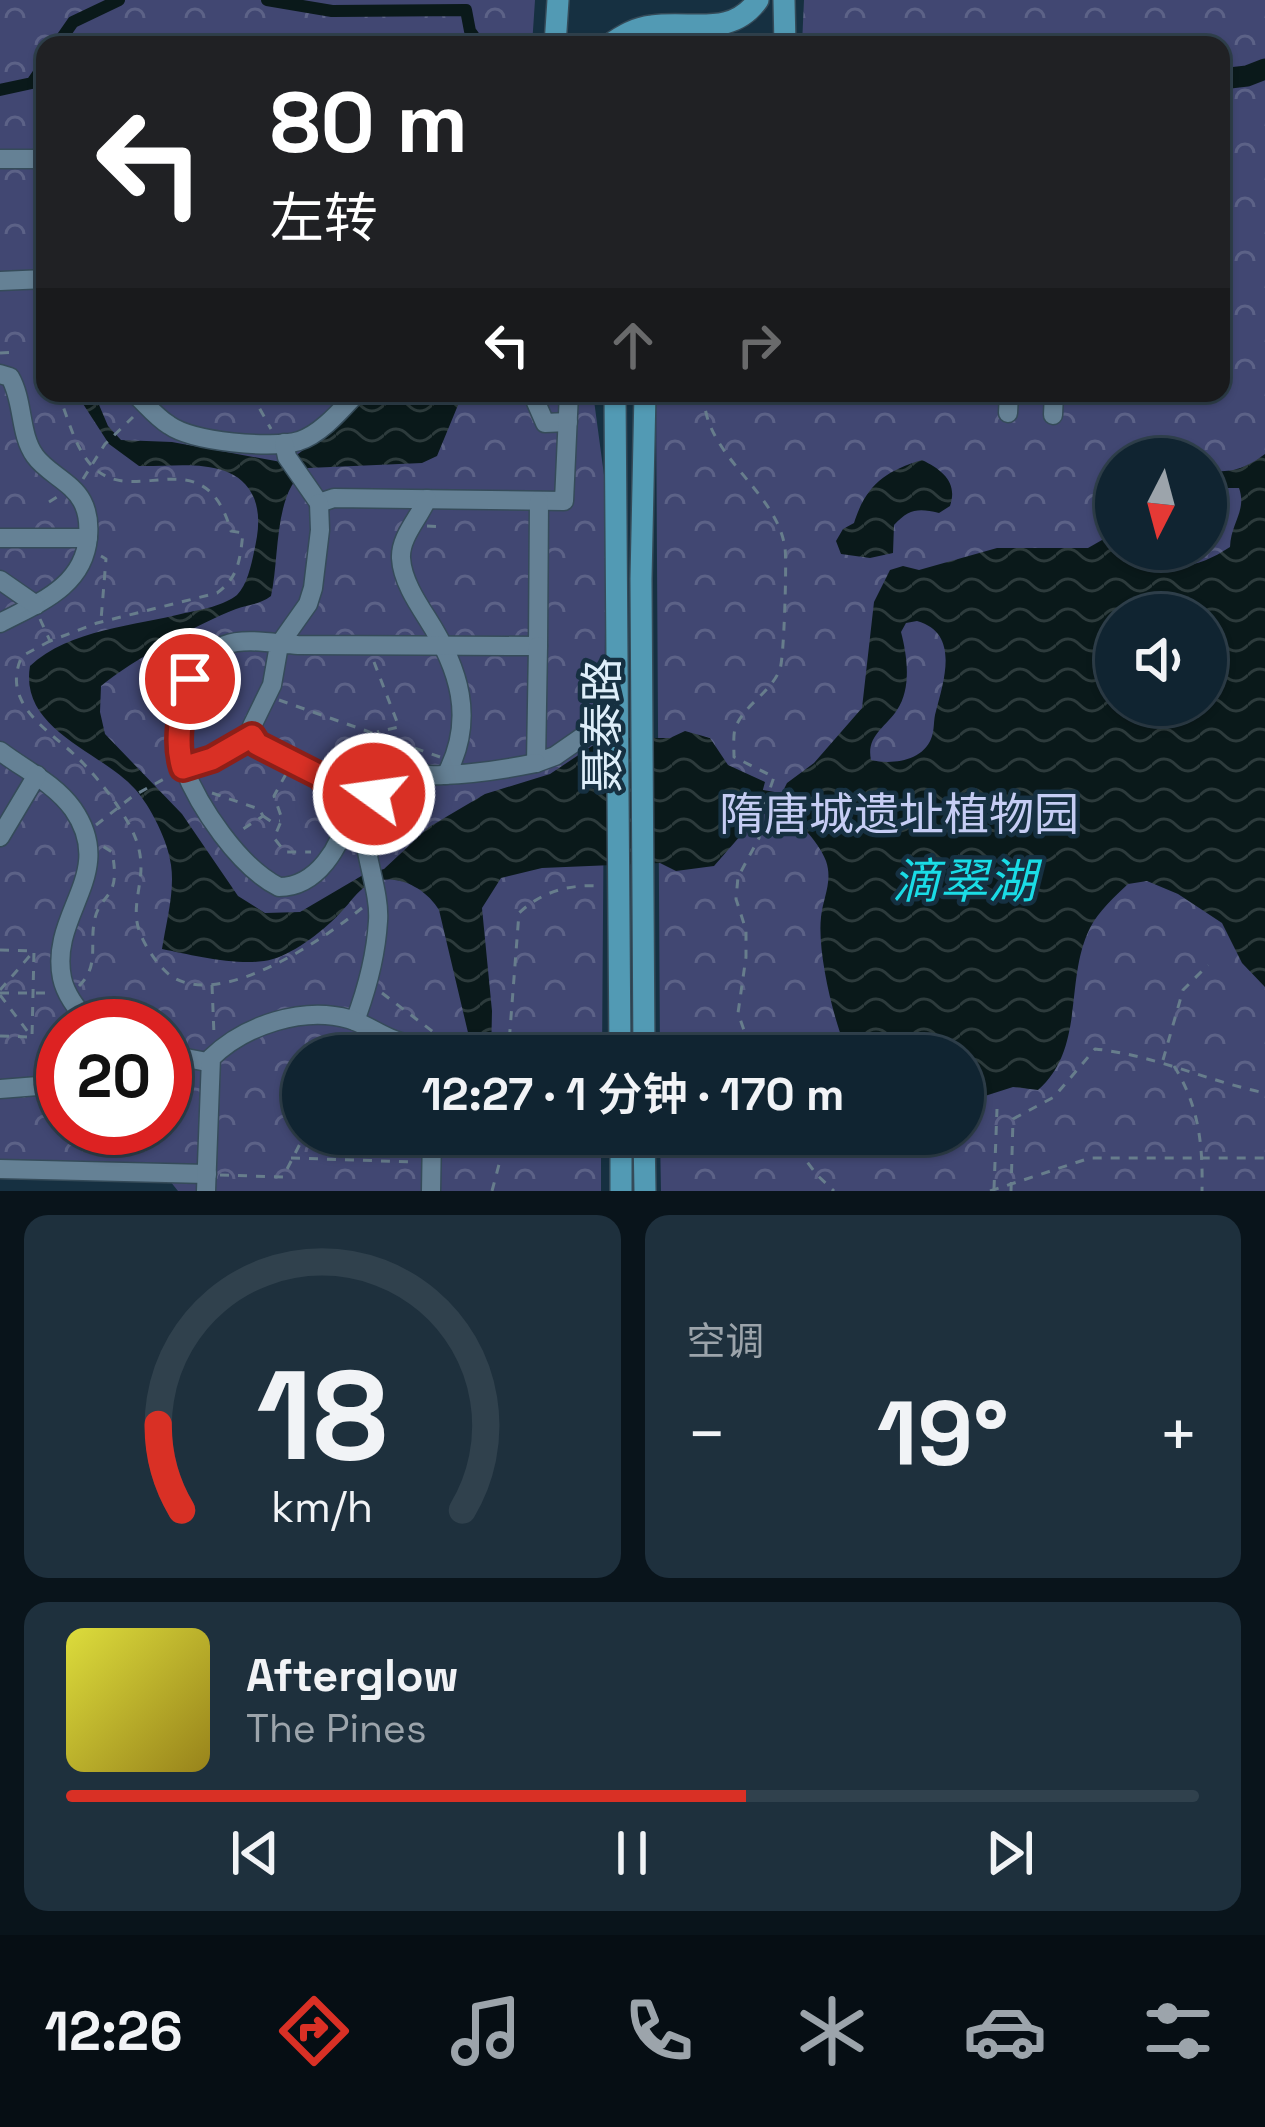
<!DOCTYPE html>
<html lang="zh">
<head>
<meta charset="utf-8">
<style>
	:root { --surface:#102431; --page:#1e303d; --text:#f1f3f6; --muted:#9ca4ab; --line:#30414d; --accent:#d93025 }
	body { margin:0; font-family:"Space Grotesk","Noto Sans SC",sans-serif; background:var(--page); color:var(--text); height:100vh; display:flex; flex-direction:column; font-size:45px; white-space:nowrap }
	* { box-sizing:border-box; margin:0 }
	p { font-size:39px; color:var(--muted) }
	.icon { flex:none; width:66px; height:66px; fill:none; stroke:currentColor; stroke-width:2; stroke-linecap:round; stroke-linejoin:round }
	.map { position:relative; height:1191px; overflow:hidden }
	.sheet { display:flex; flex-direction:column; gap:24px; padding:24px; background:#09141b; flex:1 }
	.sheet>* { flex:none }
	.guide { position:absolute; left:36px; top:36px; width:1194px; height:366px; border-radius:24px; box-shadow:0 3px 9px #0004,0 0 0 3px var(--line); background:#202124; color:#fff; overflow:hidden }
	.needle { width:78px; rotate:186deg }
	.fabs { position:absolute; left:1095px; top:438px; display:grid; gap:24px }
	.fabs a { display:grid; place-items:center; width:132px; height:132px; border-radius:50%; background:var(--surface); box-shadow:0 3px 9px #0004,0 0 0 3px var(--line); font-size:60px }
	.speed { position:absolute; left:36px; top:999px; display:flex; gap:24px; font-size:60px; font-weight:700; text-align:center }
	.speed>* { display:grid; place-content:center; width:156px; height:156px; border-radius:50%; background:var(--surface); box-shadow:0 3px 9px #0004,0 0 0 3px var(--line); line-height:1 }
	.speed .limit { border:18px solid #d22; background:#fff; color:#111 }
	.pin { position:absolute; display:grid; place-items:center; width:102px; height:102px; color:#fff; margin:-51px; border:6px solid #fff; border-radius:50%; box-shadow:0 3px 12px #0007 }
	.me { position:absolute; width:132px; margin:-66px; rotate:284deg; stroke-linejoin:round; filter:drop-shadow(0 0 9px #0008) }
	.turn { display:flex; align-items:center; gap:42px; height:252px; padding:0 36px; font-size:54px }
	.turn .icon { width:156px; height:156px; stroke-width:2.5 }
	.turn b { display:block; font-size:84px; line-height:102px }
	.lanes { display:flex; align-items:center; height:114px; padding:0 36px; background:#0003; justify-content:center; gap:60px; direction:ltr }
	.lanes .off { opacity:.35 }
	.big { font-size:90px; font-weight:600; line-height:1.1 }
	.sheet .tile { flex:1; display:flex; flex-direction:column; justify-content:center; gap:18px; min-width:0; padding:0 42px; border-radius:24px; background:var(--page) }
	.sheet .dial { align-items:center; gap:0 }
	.dial svg { height:312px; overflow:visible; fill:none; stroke:var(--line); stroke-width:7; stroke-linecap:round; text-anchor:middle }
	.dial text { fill:var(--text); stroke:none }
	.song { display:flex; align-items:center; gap:36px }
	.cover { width:144px; height:144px; border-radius:18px; background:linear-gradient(135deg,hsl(60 70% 55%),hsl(50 70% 35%)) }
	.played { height:12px; border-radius:6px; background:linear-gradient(90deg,var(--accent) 60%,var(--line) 60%) }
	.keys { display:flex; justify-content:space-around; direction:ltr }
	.heat { display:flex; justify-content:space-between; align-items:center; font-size:66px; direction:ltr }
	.sheet .tiles { flex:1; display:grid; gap:24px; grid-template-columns:1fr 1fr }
	.tile:last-child { grid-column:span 2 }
	.trip { position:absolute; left:282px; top:1035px; width:702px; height:120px; border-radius:60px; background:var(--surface); box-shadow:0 3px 9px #0004,0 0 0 3px var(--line); font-weight:600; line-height:120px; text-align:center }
	.menu { display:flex; height:192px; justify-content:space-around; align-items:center; background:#060e14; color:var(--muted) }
	.menu .icon { width:84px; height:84px }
	.menu .current { color:var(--accent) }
	.menu b { font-size:54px; color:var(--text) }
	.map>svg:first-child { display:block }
	.park { fill:url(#park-crowns); fill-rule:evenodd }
	.water { fill:url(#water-waves); fill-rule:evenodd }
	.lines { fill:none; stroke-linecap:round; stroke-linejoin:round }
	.canal { stroke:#0a191a; stroke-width:12 }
	.river { stroke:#0a191a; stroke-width:21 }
	.minor-casing { stroke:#354b59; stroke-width:21 }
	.major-casing { stroke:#354b59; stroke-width:24 }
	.path { stroke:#677d8c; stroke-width:3; stroke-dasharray:9 9; stroke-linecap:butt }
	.minor { stroke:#658195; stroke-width:18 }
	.major { stroke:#529ab4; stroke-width:21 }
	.route-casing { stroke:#8d1f18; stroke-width:30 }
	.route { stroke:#d93025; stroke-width:21 }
	.labels { text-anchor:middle; stroke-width:9; stroke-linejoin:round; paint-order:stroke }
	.street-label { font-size:45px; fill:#deeef9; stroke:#163041 }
	.park-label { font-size:45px; fill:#c6cdf4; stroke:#163041 }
	.water-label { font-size:48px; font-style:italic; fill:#1adce6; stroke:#163041 }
</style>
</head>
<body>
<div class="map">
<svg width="1265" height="1191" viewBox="0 0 1265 1191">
	<defs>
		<pattern id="park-crowns" width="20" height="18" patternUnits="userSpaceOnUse" patternTransform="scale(3)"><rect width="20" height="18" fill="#414772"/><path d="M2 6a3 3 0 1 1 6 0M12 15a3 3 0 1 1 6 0" fill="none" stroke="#5c6287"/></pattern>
		<pattern id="water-waves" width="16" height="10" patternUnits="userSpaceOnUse" patternTransform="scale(3)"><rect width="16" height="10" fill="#0a191a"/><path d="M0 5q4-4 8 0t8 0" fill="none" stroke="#2d3b3c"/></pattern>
	</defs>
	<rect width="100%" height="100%" fill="#163041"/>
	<g class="park">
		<path d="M0,0H535L532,45H45V393H593L606,490L602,1056H303V1134H601V1191H178L170,1181L0,1179ZM63,1026H165V1128H63Z"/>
		<path d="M804,0H1265V1191H661L660,1134H963V1056H660L656,393H1221V45H802ZM1116,459H1206V549H1116ZM1116,615H1206V705H1116Z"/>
	</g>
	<g class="water">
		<path d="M76,393H94L108,426L121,440L172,442L281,462C303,456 313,439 331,425C346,413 359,408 372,393H463L437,456L422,463L308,468C273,490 280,556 271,596C259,605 249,604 236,609C197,624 133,660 101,686L100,712L105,734L182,814L238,896L265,913L300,912L363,875L384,869L429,827L485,794L550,774L604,738H670L685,731L710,738L728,765L765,782L755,819L714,866L676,871L660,863L542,868L501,878L482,908L492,1011L491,1056H469L470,1041L439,910C426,888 394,870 368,885C357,891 350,903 342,911C327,928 295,953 273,959C244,968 192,955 162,949C166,923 175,891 171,865C168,841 151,807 135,789C101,751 19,730 30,666C69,629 136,626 185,613C201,610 225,605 237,595C247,585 251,566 254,552C258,534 261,516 254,498C236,455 177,467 139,466L109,444Z"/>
		<path d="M1265,454V987L1242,963L1222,923L1178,894L1147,881L1128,884C1115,896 1098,912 1090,928C1064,980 1086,1048 1038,1090L1013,1087L963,1103V1056H849C834,1023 817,953 821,917C823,898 833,881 826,861C818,840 794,817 777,803L787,783L814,763L862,708L874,602L890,570L903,566L919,570L997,548H1088L1102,540L1116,518V549H1160L1175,566C1195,567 1213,558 1230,547C1231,522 1247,511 1239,488H1214L1206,484V469C1229,475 1246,468 1265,454ZM1206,615V705H1116V615ZM917,621C960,633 944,680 936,711C933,720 935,730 931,739C922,761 892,765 871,760C866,736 885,728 897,710C912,688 907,655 901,632L906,623Z"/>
		<path d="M922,460C943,470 958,483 950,506L939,513C918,508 909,509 894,525L893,553L870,558L841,554L836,541L843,529L854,523C866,485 885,471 922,460Z"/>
	</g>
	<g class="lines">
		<g class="canal">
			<polyline points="267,0 332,11 466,10 470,31 480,45"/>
			<polyline points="57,45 73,22 119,0"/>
			<polyline points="0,90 32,83 45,64"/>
		</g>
		<g class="river">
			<polyline points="1221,79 1247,76 1265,69"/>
			<polyline points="760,800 777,803"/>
		</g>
		<g class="minor-casing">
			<g id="minor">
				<polyline points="0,159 45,159"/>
				<polyline points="0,281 45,279"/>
				<path d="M0,374L10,377C24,401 19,434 35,456C47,473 72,482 82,501C88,512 89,526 88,537C84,587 38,603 0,623"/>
				<path d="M134,393C145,403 156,417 169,425C193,442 271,449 299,441C321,434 341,410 357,393"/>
				<polyline points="532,393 545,423 568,422"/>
				<polyline points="1008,413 1009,393"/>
				<polyline points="1053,415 1054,393"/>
				<polyline points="284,443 287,457 319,503 334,498 564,501 569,393"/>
				<path d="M427,499C419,518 400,537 401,558C402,579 416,601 427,618C459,668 476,719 446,775"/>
				<path d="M319,503L320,530L313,588L308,604L279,645L272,685L252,726L257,744C289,762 339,772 347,813C342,846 317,887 279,887C239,867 199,807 183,766C169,731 185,659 225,645C245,637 277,644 298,645C378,645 458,646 538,646L539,501"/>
				<polyline points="0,538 88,538"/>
				<polyline points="0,580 36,605"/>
				<polyline points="538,646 536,763 555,756 604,722"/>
				<path d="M0,751C25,770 54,783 73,809C118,874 49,913 62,978C66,997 80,1012 91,1026"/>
				<polyline points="183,768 212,759 252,736"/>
				<polyline points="0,837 37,775"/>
				<path d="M355,1021C367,989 376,955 378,921C382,872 329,794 406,776C418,773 431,776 443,775C473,774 506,769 536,763"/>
				<polyline points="165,1054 202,1061"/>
				<polyline points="0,1089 63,1084"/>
				<polyline points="0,1169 207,1174"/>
				<path d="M206,1191L211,1058C245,1025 303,1006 349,1019C367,1024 383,1038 401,1042C410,1044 419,1044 428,1047L435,1056"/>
				<polyline points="431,1191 432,1134"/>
			</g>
		</g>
		<g class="major-casing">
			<g id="major">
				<polyline points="784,0 785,45"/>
				<polyline points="555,45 558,0"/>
				<path d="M609,45C623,35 635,28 652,26C692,20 731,38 758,0"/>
				<polyline points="615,393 620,1056"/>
				<polyline points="644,1056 641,579 645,393"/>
				<polyline points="621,1134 621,1191"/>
				<polyline points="644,1134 645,1191"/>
			</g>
		</g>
		<g class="path">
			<polyline points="0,353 18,352"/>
			<polyline points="251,393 271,429"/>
			<path d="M704,393C702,455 777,490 785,548C787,561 784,659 780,669C771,693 743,705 735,729C733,736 734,749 734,757L774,777L761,815L759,838L738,877L736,899L746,930V957L738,1013L753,1056"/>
			<polyline points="237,398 237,393"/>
			<polyline points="83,479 105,444 133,417"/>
			<polyline points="49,502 60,495"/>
			<polyline points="427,526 443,527"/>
			<polyline points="101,556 106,559 101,620"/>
			<path d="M40,619L50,641L97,623L217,593C239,577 240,559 243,533L231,531C204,437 137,508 94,468C75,450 68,417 58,393"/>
			<path d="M50,641L22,656C0,704 48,729 78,758C93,773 107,790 119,808C131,826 141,844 141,867C141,885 134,904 137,922C139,938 157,966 171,976C221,1010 324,939 362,908"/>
			<polyline points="374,662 399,727 377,732"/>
			<polyline points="279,700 440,757"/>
			<polyline points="330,766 368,734"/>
			<polyline points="286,774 274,796 282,819 274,838 285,852 311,852"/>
			<polyline points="212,793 259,809 263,816 240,831"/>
			<polyline points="263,816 272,822 280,821"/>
			<polyline points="96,825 133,796 173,774"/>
			<polyline points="0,950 34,951 32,1037"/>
			<polyline points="212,985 214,1035"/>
			<path d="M79,986C99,966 90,947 94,923C99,891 122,902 112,852L101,845"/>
			<polyline points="0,990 34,951"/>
			<polyline points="0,993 53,993"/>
			<polyline points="382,993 436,1034"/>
			<polyline points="0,995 31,1036"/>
			<polyline points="0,1036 30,1037"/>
			<path d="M508,1056L519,913C541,892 569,884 600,886"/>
			<polyline points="1163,1060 1183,990 1208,965"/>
			<path d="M1174,1066C1199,1106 1203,1145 1202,1191"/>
			<polyline points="786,1134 817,1175 834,1191"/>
			<polyline points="291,1158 416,1162"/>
			<polyline points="220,1175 283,1177 305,1134"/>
			<polyline points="994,1189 997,1109"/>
			<polyline points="492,1191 507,1134"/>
			<polyline points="990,1191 1090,1158 1265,1158"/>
			<path d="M1011,1191L1013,1119L1054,1097L1095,1049C1154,1055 1207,1081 1265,1093"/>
		</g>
		<use href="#minor" class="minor"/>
		<use href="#major" class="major"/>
	</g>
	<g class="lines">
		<g class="route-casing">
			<path id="route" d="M190,679C182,707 174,740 183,768L212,759L252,736L257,744L320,776L345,803L368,804L374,794"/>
		</g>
		<use href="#route" class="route"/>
	</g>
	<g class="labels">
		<g class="street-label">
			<text transform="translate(602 725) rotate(-90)" y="16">聂泰路</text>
		</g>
		<g class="park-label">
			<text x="899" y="830">隋唐城遗址植物园</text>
		</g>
		<g class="water-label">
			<text x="964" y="898">滴翠湖</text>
		</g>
	</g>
</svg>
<div class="fabs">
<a><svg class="needle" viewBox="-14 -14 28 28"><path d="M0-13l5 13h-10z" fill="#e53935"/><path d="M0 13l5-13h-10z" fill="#9ca4ab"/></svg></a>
<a><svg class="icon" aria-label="sound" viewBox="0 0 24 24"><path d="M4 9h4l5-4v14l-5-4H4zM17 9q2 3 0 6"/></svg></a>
</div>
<div class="speed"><div class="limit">20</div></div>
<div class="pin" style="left:190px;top:679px;background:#d93025"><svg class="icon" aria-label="arrive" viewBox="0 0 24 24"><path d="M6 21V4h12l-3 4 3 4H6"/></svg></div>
<svg class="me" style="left:374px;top:794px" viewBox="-20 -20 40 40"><circle r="17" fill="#d93025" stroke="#fff" stroke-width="3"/><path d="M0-11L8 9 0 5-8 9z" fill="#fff"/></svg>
<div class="trip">12:27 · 1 分钟 · 170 m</div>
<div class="guide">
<div class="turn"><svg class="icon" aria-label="left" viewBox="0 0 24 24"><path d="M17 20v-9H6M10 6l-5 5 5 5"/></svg><div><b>80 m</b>左转</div></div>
<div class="lanes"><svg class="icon" aria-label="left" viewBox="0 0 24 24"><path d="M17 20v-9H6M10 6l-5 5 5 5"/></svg><svg class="icon off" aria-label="ahead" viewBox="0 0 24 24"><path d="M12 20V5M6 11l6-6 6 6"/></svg><svg class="icon off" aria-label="right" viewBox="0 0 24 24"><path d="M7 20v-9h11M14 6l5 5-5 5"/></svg></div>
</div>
</div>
<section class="sheet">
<div class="tiles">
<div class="tile dial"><svg viewBox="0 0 100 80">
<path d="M14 69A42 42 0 1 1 86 69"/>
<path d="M14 69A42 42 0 0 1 8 47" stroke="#d93025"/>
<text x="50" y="56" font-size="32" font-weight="700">18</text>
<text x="50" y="72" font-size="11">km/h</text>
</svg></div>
<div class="tile"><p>空调</p>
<div class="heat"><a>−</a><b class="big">19°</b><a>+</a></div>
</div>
<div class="tile">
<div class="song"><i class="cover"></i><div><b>Afterglow</b><p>The Pines</p></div></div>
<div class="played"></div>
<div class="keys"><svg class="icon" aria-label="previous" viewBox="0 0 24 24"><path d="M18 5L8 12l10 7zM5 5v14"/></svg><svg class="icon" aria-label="pause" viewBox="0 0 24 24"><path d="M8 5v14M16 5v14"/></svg><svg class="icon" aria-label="next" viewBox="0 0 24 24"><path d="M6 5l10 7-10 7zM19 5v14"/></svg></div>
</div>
</div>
</section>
<nav class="menu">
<b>12:26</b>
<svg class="icon current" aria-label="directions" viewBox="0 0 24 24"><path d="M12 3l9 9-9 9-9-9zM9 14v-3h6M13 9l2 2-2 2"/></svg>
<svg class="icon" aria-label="music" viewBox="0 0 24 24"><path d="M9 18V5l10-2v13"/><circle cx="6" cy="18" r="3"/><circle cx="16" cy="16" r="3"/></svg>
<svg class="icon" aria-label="phone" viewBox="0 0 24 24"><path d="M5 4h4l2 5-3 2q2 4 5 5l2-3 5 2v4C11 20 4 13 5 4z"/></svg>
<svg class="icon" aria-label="climate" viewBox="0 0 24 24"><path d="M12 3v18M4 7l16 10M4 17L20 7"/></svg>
<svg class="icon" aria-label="car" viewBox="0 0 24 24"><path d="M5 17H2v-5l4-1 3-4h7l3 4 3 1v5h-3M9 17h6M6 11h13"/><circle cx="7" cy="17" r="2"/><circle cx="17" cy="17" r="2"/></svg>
<svg class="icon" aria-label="filters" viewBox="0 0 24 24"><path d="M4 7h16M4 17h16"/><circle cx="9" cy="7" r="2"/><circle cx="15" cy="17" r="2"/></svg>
</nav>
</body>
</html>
